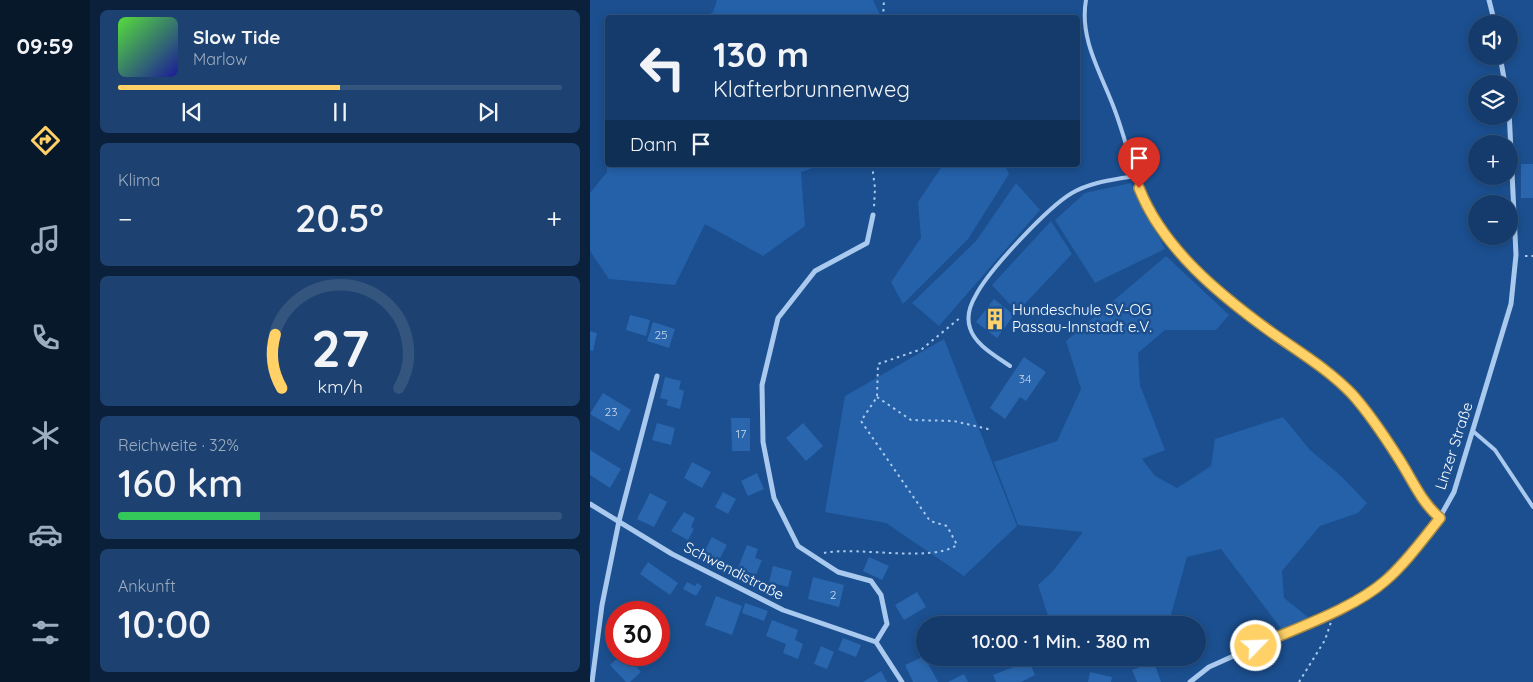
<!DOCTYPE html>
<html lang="de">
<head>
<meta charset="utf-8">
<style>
	:root { --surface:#143b6b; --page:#1d4271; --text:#f1f3f6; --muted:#9dadc1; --line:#33557e; --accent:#ffd166 }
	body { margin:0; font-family:Quicksand,sans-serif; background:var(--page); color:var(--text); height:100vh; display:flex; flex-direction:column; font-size:19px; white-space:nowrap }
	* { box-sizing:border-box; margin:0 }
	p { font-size:16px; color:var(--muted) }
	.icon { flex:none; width:28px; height:28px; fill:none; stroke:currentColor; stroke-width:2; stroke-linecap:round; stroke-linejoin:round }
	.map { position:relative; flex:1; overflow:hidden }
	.panel { display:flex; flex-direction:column; gap:10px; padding:10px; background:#0b203b; width:500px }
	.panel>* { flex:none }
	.banner { position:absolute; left:15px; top:15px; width:475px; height:152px; border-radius:5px; box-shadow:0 2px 8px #0003,0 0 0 1px var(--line); background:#143b6b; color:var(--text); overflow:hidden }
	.controls { position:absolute; left:878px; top:15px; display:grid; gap:10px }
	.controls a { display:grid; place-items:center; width:50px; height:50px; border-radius:50%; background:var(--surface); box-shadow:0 2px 8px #0003,0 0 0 1px var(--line); font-size:25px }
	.speed { position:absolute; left:15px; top:601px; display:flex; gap:10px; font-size:25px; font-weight:700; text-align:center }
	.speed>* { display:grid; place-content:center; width:65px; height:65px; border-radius:50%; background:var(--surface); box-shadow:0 2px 8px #0003,0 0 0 1px var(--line); line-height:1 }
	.speed .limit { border:8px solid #d22; background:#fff; color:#111 }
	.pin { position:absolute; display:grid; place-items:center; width:42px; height:42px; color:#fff; margin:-51px -21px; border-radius:50% 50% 50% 0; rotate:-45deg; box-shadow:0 0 5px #0007 }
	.pin .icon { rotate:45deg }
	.me { position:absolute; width:55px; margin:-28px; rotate:66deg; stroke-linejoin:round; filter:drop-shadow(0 0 4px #0008) }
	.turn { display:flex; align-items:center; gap:18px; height:105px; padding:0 25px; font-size:22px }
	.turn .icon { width:65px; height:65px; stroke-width:2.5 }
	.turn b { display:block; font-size:35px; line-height:42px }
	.then { display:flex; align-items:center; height:48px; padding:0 25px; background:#0003; gap:10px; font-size:19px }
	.big { font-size:38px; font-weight:600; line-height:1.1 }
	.panel .tile { flex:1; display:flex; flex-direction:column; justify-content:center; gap:8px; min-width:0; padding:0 18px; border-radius:8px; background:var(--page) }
	.panel .dial { align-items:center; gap:0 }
	.dial svg { height:130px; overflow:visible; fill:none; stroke:var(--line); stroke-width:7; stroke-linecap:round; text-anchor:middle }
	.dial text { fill:var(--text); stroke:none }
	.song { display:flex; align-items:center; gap:15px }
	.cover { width:60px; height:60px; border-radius:8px; background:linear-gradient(135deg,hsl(110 70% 55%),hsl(240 70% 35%)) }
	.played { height:5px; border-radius:2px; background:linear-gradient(90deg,var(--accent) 50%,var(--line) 50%) }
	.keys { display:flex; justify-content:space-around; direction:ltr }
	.heat { display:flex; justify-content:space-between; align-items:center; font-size:28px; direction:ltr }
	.charge { height:8px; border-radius:4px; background:linear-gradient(90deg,#34c759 32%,var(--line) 0) }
	.trip { position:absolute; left:326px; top:616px; width:290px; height:50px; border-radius:25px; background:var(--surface); box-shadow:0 2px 8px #0003,0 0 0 1px var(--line); font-weight:600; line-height:50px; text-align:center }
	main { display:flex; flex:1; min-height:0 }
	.dock { display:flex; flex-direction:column; width:90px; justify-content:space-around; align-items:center; background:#08182b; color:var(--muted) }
	.dock .icon { width:35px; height:35px }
	.dock .active { color:var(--accent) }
	.dock b { font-size:22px; color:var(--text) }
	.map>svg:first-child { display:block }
	.green { fill:#2461a8 }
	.building { fill:#2a66ad }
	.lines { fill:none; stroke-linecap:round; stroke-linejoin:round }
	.path { stroke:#a9c9ee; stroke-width:2; stroke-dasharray:2.5 4; stroke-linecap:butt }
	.lane { stroke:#a9c9ee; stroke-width:4 }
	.street { stroke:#a9c9ee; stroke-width:5 }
	.route-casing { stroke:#a68842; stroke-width:12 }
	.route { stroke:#ffd166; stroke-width:9 }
	.labels { text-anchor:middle; stroke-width:5; stroke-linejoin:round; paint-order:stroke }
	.number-label { font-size:12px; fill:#cad9ea }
	.poi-label { font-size:15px; fill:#fff; stroke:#1b4f8f; text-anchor:start }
	.street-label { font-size:15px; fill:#fff; stroke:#1b4f8f }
</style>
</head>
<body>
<main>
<nav class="dock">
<b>09:59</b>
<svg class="icon active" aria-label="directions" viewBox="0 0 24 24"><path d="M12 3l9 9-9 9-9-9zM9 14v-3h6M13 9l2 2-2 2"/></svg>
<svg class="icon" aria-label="music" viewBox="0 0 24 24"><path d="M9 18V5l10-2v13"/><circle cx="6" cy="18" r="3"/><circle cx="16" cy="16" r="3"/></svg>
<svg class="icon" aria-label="phone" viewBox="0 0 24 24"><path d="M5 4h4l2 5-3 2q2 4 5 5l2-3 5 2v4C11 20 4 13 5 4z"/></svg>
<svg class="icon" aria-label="climate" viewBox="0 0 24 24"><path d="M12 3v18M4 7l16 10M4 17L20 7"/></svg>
<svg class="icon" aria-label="car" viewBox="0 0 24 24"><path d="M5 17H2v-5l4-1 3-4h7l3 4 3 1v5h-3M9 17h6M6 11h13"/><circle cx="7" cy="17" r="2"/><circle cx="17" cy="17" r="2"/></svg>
<svg class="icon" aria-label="filters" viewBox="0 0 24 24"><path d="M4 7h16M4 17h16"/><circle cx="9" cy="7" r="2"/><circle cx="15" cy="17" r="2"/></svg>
</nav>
<section class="panel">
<div class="tile">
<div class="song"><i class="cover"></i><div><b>Slow Tide</b><p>Marlow</p></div></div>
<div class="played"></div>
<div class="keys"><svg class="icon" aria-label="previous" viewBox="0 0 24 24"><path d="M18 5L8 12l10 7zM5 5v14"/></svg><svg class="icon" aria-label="pause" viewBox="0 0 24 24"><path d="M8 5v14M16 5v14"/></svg><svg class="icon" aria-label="next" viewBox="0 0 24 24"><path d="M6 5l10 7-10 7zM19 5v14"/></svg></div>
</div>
<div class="tile"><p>Klima</p>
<div class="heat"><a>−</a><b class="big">20.5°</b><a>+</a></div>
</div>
<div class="tile dial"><svg viewBox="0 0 100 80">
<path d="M14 69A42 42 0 1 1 86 69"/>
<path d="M14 69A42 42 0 0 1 10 36" stroke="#ffd166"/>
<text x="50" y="56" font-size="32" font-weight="700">27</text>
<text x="50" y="72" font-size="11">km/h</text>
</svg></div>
<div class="tile"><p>Reichweite · 32%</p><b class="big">160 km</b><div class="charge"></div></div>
<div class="tile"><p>Ankunft</p><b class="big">10:00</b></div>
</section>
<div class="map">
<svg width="943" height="682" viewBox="0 0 943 682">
	<rect width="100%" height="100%" fill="#1b4f8f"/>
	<g class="green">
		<polygon points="127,0 283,0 291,17 116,17 123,12"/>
		<polygon points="17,147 18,165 231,165 211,172 215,226 173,256 115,224 85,285 19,279 0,251 0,193 17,172"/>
		<polygon points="353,165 415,165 419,174 378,239 313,304 301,282 331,238 328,202"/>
		<polygon points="426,183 450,210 349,326 322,303 386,241"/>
		<polygon points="541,183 575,249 505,283 465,220 495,193"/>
		<polygon points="461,221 482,254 427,312 402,285"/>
		<polygon points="576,256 639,315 626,330 575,330 548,353 550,385 575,450 552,459 565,476 587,488 621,466 625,439 693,417 720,450 751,476 777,503 768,513 730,526 692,571 694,598 719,618 692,630 631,549 597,557 579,622 567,625 461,625 448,585 463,571 493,532 428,525 404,462 467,441 491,389 476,341"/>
		<polygon points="354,339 427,526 374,576 296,523 235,512 255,396"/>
	</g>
	<g class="building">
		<rect x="931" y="164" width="12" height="34"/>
		<polygon points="404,299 424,315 407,338 386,322"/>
		<polygon points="40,315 60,320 56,336 36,330"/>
		<polygon points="63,322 85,329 79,348 57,341"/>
		<polygon points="0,331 7,333 3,351 0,350"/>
		<polygon points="434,357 456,372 436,401 430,397 415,419 400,408"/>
		<polygon points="75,377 91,381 89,389 94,391 90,409 76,405 78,400 70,398"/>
		<polygon points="13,393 41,410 29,431 0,414"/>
		<polygon points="141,418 160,418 160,451 142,451"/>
		<polygon points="67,423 85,428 81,445 62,440"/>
		<polygon points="213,423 233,446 216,461 196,438"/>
		<polygon points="0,450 31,469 20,488 0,475"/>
		<polygon points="102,462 121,472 112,488 94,478"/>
		<polygon points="167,473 174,489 158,496 151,481"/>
		<polygon points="133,492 146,499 138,514 125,507"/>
		<polygon points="60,493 77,502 64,527 47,519"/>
		<polygon points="94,512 105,518 101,527 104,529 98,540 81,531"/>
		<polygon points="122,537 137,545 129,560 114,552"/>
		<polygon points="157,545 168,549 165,558 172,560 166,575 148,568"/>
		<polygon points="279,557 299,566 292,580 273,571"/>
		<polygon points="58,562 88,583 80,595 50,574"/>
		<polygon points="183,566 202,571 198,587 179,582"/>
		<polygon points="223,577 254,585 249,607 218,599"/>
		<polygon points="97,582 105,586 107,583 112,586 106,596 93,589"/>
		<polygon points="327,592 336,607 314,620 305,605"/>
		<polygon points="126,596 152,606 142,635 115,625"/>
		<polygon points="155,603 178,611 174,621 152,613"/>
		<polygon points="182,620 208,630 205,640 213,644 208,659 193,653 196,644 176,636"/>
		<polygon points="253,638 271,645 266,657 248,650"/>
		<polygon points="231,646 244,652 237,669 224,664"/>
		<polygon points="31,655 36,655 51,672 40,682 36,682 20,665"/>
		<polygon points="335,656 335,658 348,682 323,682 315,665"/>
		<polygon points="439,661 445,675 431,682 406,682 403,675"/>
		<polygon points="564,662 571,682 547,682 542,670"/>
		<polygon points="291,671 297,682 273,682"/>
		<polygon points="500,672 522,677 521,682 498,682"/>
		<polygon points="374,674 378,682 358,682"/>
	</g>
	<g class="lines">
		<g class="path">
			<polyline points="293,18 294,0"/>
			<polyline points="282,165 285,188 284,207"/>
			<polyline points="935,256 943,256"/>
			<polyline points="287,397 321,420 364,421 402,430"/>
			<path d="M234,553C269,546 340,563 367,545L357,526L340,521L271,421L287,397L288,364L332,349L371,317"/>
			<polyline points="709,682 735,640 741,622"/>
		</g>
		<g class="lane">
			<path d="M496,0C489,39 511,73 524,108C539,147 545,188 568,224C593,264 643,305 682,332C710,352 740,369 763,395C780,414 795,437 809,459C822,480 831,502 850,517"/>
			<path d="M420,366C406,356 385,345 380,328C376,316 380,305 386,295C399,270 458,207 482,193C501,182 523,180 544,176"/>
			<polyline points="884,432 905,450 943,507"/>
		</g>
		<g class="street">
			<polyline points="899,0 905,24"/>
			<polyline points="910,56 915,84"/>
			<polyline points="283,215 277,243 225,271 188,318 172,385 173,442 184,498 208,546 248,572 281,581 291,595 297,624 286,642 312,682"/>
			<polyline points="0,504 82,554 193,610 286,642"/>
			<polyline points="2,682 12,605 29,521 67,376"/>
			<polyline points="600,682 619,667 768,600 795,582 812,565 850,517 864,492 921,304 926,255 919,110"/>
		</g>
	</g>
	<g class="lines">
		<g class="route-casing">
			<path id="route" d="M549,188C573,249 630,295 681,332C709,352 738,369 762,394C780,414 795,437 809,459C822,479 831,502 850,518C833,539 816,563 795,581C763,609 706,628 666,646"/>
		</g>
		<use href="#route" class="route"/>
	</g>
	<defs>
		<g id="building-bare" transform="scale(1.725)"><path d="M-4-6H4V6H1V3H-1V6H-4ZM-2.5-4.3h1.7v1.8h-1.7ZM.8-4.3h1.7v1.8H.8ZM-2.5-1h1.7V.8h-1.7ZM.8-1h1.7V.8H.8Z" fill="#ffd166" stroke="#1b4f8f" stroke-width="2.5" paint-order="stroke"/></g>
	</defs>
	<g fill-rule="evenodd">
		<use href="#building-bare" x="405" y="319"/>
	</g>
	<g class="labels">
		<g class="number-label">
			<text x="71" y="339">25</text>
			<text x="435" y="383">34</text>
			<text x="21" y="416">23</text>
			<text x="151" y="438">17</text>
			<text x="243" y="599">2</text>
		</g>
		<g class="poi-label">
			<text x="422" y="315">Hundeschule SV-OG<tspan x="422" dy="17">Passau-Innstadt e.V.</tspan></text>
		</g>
		<g class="street-label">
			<text transform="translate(864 446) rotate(-72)" y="5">Linzer Straße</text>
			<text transform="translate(144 571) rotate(27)" y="5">Schwendistraße</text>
		</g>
	</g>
</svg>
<div class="controls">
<a><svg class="icon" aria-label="sound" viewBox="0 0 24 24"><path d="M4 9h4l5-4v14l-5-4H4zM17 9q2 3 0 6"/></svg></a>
<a><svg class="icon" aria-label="layers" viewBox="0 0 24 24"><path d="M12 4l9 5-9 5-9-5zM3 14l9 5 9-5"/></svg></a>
<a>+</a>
<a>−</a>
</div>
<div class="speed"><div class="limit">30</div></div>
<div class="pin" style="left:549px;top:188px;background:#d93025"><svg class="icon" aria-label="arrive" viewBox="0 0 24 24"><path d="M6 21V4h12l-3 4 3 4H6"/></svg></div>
<svg class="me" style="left:666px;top:646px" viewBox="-20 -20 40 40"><circle r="17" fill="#ffd166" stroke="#fff" stroke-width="3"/><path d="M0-11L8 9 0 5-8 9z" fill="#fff"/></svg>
<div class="trip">10:00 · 1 Min. · 380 m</div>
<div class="banner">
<div class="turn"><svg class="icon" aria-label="left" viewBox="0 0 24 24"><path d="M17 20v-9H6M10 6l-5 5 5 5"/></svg><div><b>130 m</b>Klafterbrunnenweg</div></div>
<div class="then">Dann<svg class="icon" aria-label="arrive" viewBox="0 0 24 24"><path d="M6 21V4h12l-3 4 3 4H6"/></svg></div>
</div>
</div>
</main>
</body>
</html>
